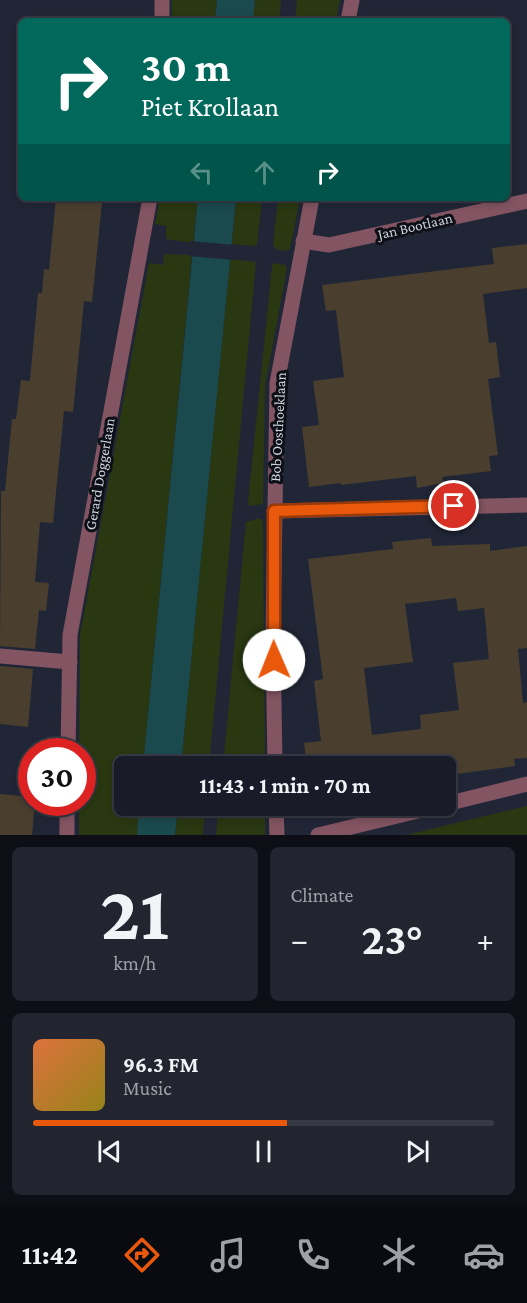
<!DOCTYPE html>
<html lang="en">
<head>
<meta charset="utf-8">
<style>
	:root { --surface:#191c28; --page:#222530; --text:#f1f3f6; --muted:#9fa1a8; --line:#373a45; --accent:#ea580c }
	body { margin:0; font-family:"Crimson Pro",serif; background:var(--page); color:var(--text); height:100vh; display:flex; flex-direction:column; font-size:22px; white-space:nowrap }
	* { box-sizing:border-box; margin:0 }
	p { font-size:20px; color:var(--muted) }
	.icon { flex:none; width:33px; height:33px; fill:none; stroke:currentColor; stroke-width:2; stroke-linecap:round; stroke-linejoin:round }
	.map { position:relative; height:835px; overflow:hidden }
	.panel { display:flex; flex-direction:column; gap:12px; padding:12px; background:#0e0f16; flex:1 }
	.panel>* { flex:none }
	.top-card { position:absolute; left:18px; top:18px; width:492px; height:183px; border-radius:9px; box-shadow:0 3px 9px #0003,0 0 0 2px var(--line); background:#00695c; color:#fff; overflow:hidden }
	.speed { position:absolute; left:18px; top:738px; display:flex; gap:12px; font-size:30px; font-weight:700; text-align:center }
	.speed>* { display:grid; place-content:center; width:78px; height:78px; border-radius:50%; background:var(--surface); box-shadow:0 3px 9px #0003,0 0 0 2px var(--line); line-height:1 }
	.speed .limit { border:9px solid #d22; background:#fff; color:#111 }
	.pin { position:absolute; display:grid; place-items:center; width:51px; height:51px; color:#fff; margin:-26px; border:3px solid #fff; border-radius:50%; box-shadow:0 2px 6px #0007 }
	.me { position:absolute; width:66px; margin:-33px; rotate:359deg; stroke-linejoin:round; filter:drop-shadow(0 0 4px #0008) }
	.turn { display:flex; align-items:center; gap:21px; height:126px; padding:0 24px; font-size:27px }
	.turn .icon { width:78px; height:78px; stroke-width:2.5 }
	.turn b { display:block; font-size:42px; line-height:51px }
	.lanes { display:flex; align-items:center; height:57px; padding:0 24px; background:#0003; justify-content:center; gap:30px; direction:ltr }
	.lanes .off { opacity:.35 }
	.big { font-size:45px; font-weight:700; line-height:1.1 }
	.panel .card { flex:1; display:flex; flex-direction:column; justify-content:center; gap:9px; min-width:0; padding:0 21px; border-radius:9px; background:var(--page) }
	.panel .dial { align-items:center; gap:0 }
	.dial b { font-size:78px; line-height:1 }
	.song { display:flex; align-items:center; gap:18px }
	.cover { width:72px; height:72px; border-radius:9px; background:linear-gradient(135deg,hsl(20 70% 55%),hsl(50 70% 35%)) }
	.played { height:6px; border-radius:3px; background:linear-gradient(90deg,var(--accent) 55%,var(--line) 55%) }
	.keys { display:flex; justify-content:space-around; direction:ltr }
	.heat { display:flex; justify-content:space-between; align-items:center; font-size:33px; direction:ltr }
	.panel .tiles { flex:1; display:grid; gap:12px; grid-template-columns:1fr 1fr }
	.card:last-child { grid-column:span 2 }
	.trip { position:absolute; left:114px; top:756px; width:342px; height:60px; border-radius:9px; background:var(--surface); box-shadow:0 3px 9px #0003,0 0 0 2px var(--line); font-weight:700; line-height:60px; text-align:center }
	.tab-bar { display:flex; height:96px; justify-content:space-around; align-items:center; background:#0a0b10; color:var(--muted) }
	.tab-bar .icon { width:42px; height:42px }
	.tab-bar .selected { color:var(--accent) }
	.tab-bar b { font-size:27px; color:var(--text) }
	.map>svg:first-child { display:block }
	.green { fill:#293811 }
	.water { fill:#1b4a4e }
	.pier { fill:#212636 }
	.building { fill:#4a3f2f; fill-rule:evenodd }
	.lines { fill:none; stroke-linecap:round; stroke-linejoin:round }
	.minor { stroke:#835462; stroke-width:15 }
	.route-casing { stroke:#983908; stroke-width:15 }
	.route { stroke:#ea580c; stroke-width:10 }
	.labels { text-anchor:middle; stroke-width:6; stroke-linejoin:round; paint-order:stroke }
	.street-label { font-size:15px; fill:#ced2dc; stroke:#0d0f16 }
</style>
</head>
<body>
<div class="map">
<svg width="527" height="835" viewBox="0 0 527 835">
	<rect width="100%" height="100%" fill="#212636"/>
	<g class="green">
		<polygon points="172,0 217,0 215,21 172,21"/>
		<polygon points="255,0 281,0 279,21 253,21"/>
		<polygon points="297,0 340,0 336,21 295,21"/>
		<polygon points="160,198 198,198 193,243 166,239 166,226 155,224"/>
		<polygon points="236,198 262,198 257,246 232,244"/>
		<polygon points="278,198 300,198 290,249 286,251 276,249 273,245"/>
		<polygon points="164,254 192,255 143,766 124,766 124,806 139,806 137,835 79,835 79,803 82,802 82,752 79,751 80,636 149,263 163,265"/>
		<polygon points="230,259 256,262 209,766 181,766"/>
		<polygon points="274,263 285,265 287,268 265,386 263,504 250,506 248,503 272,265"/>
		<polygon points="260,518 263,522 265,766 223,766 246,522"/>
		<polygon points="178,806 205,806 203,835 175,835"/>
		<polygon points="219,806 265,806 265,835 216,835"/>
		<polygon points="527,806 527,835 406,835"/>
	</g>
	<g class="water">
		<polygon points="217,0 255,0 253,21 215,21"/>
		<polygon points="198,198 236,198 181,766 143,766"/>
		<polygon points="139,806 178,806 175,835 137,835"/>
	</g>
	<polygon class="pier" points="190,241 235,245 233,260 189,256"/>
	<g class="building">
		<polygon points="56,198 86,198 86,201 102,202 92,302 84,301 73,412 64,411 53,523 40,522 35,582 49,583 46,611 39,610 35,649 0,646 1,491 5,491 12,419 16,419 21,380 30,381 38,293 42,293 44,269 49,270"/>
		<polygon points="527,244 527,288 483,294 489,343 496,342 500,377 488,379 498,455 489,456 491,471 442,477 443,483 417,488 416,476 341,485 341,483 309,487 302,427 319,425 313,381 344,377 336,310 326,311 322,285 494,264 492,248"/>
		<path d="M431,538L432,546L490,544V551L527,546V648L518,649L523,703L527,702V758L514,759L515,766L449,775L448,768H446V766H307L304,743L321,741L314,681L323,679L308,559L393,549L392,542ZM456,598L458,611L484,608L489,659L453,663L459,710L420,715L421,729L372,735L364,668L413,662L405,604Z"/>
		<polygon points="0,666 33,669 28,727 0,724"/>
		<polygon points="0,794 32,797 32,802 35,802 32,835 0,835"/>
	</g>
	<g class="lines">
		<g class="minor">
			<polyline points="162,0 162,21"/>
			<polyline points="348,21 352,0"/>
			<polyline points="303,241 329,245 527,201"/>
			<polyline points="274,511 527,505"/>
			<polyline points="0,656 70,662"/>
			<polyline points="68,752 70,635 150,198"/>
			<polyline points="275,766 273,637 277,383 312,198"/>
			<polyline points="446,804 527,784"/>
			<polyline points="276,806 277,835"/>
			<polyline points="67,835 67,802"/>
			<polyline points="318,835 439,806"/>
		</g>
	</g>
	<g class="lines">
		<g class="route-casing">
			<polyline id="route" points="274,660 274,511 454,506"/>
		</g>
		<use href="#route" class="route"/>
	</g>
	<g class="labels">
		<g class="street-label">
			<text transform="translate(415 226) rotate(-13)" y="5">Jan Bootlaan</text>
			<text transform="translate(278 427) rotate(-87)" y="5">Bob Oosthoeklaan</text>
			<text transform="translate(100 474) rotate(-80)" y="5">Gerard Doggerlaan</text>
		</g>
	</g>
</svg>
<div class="speed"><div class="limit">30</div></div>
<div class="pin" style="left:454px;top:506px;background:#d93025"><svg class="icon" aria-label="arrive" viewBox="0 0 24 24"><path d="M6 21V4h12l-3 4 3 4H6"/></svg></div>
<svg class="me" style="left:274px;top:660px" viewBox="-20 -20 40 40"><circle r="19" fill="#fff"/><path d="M0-13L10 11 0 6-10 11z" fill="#ea580c"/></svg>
<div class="trip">11:43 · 1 min · 70 m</div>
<div class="top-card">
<div class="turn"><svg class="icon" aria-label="right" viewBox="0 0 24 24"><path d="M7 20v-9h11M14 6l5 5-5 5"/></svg><div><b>30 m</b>Piet Krollaan</div></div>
<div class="lanes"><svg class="icon off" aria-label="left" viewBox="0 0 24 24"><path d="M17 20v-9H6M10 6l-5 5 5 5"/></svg><svg class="icon off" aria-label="ahead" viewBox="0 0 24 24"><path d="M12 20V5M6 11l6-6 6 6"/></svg><svg class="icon" aria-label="right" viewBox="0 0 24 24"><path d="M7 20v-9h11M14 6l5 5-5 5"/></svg></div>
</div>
</div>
<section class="panel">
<div class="tiles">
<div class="card dial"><b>21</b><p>km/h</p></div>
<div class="card"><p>Climate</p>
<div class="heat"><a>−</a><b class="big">23°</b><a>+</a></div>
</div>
<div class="card">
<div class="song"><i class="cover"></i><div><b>96.3 FM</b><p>Music</p></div></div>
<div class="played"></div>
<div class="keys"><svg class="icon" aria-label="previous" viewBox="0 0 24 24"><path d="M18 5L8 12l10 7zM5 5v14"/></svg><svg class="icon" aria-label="pause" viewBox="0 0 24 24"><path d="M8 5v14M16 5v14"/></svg><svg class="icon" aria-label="next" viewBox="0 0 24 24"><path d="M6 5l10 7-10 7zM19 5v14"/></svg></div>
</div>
</div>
</section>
<nav class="tab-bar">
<b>11:42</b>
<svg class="icon selected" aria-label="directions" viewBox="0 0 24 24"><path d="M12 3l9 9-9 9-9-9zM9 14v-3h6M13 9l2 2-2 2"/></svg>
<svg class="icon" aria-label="music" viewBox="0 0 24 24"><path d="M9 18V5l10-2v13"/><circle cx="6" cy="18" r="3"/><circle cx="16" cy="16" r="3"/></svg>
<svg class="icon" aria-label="phone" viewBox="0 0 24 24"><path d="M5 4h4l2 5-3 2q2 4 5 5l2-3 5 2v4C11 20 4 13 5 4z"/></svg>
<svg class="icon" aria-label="climate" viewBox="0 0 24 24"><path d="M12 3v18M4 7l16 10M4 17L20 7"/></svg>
<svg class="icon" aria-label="car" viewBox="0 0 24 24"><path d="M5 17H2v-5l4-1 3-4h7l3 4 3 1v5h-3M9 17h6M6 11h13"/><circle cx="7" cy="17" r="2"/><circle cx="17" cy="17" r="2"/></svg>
</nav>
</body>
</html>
